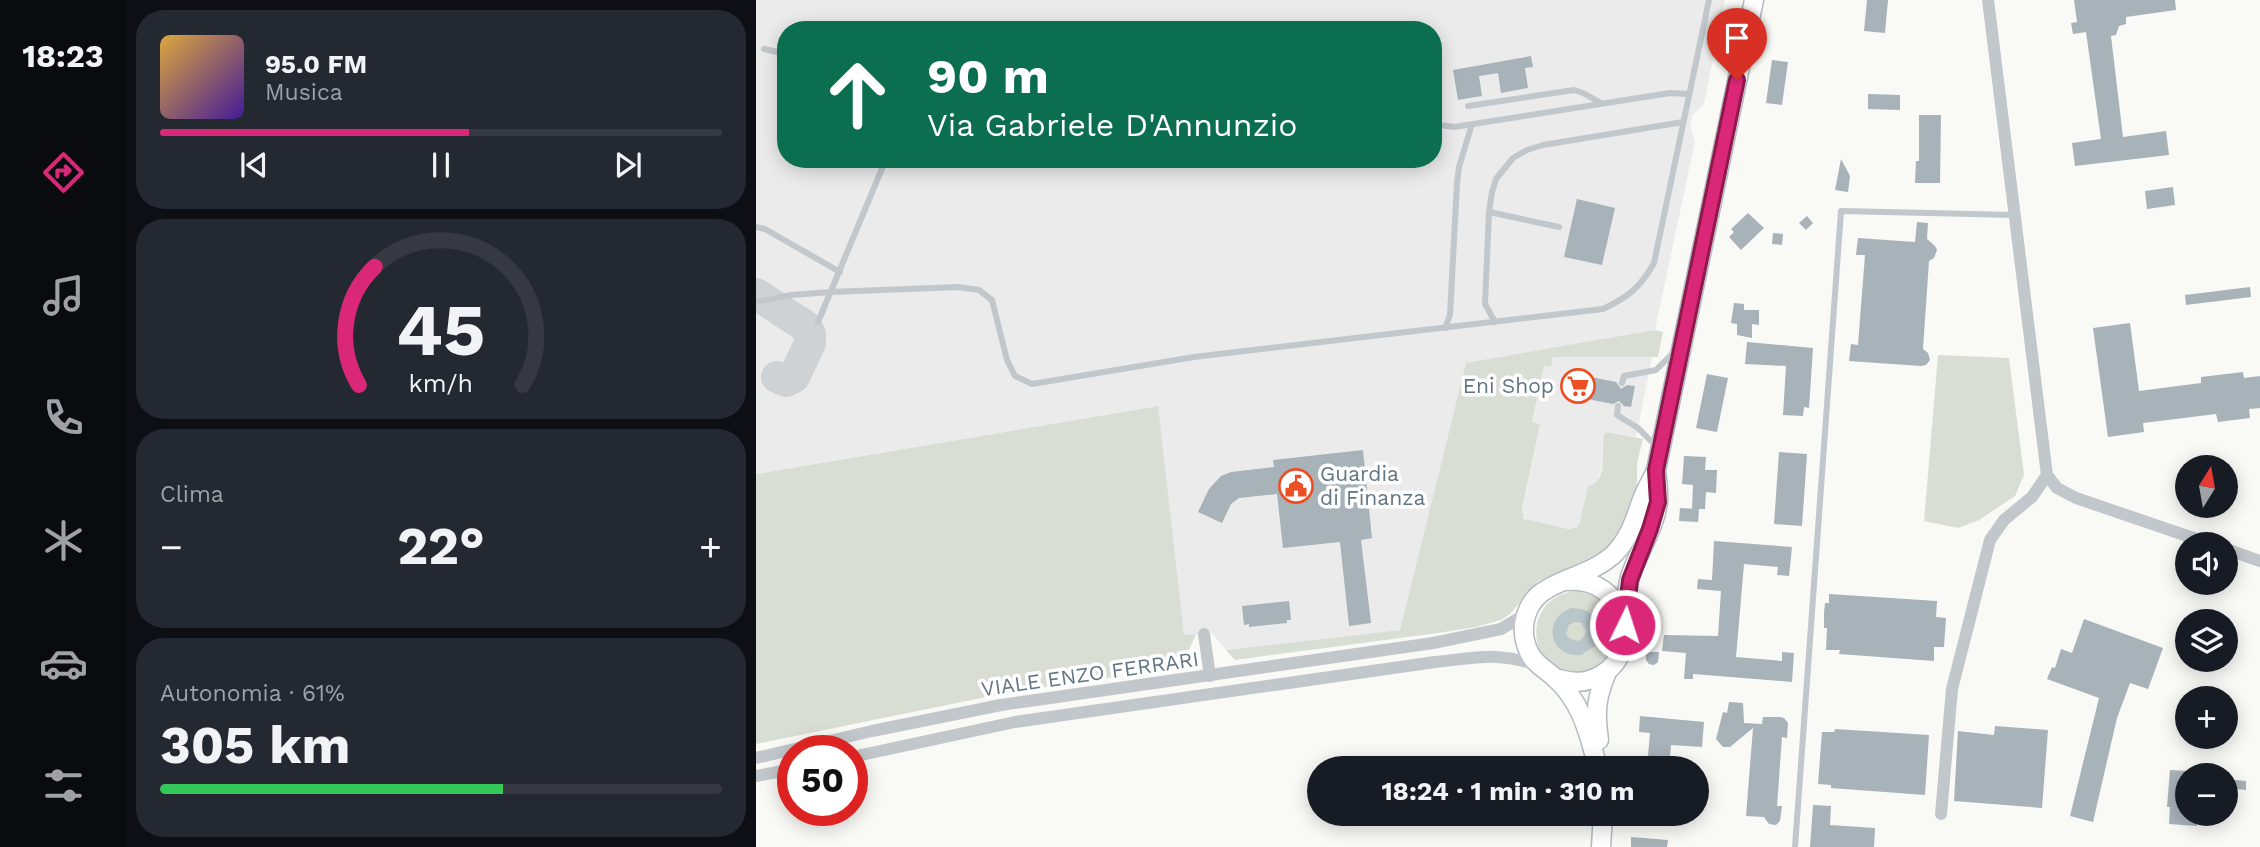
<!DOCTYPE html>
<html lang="it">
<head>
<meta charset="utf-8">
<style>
	:root { --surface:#171b24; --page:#242831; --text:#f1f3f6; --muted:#9ea1a6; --line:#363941; --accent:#db2777 }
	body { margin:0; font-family:"Work Sans",sans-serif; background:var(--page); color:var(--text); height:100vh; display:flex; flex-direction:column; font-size:26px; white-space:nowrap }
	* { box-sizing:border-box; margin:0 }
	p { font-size:23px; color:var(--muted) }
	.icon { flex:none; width:38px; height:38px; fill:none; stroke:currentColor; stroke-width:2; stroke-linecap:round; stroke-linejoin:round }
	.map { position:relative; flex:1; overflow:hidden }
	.sheet { display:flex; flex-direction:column; gap:10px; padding:10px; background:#0d0f14; width:630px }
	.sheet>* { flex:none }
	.top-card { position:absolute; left:21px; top:21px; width:665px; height:147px; border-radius:28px; box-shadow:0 4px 18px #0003; background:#0b6e4f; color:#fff; overflow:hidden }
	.needle { width:46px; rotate:11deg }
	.tools { position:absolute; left:1419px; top:455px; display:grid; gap:14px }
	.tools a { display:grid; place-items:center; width:63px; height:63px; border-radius:50%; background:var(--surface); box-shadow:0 4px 18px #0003; font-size:35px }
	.speed { position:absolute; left:21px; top:735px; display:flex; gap:14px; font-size:35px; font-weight:700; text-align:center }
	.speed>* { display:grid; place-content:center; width:91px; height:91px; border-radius:50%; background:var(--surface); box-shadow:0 4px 18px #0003; line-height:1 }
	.speed .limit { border:10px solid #d22; background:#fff; color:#111 }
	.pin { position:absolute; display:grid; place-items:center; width:60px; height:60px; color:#fff; margin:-72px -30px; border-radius:50% 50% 50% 0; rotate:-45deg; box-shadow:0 0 7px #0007 }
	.pin .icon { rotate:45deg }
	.me { position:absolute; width:77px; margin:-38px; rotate:4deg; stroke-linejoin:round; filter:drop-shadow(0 0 5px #0008) }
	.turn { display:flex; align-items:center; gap:24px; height:147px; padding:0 35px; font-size:32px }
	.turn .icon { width:91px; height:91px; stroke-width:2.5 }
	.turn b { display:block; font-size:49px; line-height:60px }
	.big { font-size:52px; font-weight:700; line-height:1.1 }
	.sheet .widget { flex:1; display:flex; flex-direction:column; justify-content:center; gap:10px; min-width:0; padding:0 24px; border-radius:28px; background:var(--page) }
	.sheet .dial { align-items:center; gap:0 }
	.dial svg { height:182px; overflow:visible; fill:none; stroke:var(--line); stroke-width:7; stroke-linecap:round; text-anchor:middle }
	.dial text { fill:var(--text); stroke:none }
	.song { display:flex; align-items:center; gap:21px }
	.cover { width:84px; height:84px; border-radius:10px; background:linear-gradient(135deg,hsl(40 70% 55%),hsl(260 70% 35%)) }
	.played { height:7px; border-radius:4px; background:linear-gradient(90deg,var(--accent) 55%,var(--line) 55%) }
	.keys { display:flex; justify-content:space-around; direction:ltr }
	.heat { display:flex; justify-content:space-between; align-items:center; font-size:38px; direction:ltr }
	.charge { height:10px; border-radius:5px; background:linear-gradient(90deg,#34c759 61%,var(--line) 0) }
	.trip { position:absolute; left:551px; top:756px; width:402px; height:70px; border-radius:35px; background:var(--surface); box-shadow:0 4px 18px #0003; font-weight:700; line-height:70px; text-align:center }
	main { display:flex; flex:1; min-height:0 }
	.menu { display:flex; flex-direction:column; width:126px; justify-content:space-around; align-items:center; background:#090b0e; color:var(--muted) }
	.menu .icon { width:49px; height:49px }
	.menu .on { color:var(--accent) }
	.menu b { font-size:32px; color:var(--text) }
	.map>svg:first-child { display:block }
	.built { fill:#eaebea; fill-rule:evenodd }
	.green { fill:#d9ded5; fill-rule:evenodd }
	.water { fill:#b9c6ca; fill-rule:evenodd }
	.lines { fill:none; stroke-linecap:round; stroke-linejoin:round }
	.taxiway { stroke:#ced2d4; stroke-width:32 }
	.building { fill:#a8b2b9 }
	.secondary-casing { stroke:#b4bbc0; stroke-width:21 }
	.lane { stroke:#c2c7cb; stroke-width:6 }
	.street { stroke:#c2c7cb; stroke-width:12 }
	.secondary { stroke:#fff; stroke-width:18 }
	.route-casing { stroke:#8e194d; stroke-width:18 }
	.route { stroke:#db2777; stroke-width:12 }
	.labels { text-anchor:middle; stroke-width:7; stroke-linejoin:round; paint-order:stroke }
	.poi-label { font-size:21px; fill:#627583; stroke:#fff; text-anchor:end }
	.street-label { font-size:21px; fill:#627583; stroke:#fff }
</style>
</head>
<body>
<main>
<nav class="menu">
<b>18:23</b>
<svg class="icon on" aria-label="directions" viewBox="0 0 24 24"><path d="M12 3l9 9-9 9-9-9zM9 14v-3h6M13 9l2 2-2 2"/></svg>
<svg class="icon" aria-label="music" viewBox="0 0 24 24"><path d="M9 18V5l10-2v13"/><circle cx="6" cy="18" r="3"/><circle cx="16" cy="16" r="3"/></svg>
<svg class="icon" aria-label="phone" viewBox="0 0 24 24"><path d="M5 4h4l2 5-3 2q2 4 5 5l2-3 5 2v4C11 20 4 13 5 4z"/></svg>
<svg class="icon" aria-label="climate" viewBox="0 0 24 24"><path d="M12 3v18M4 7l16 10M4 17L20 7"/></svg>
<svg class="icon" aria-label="car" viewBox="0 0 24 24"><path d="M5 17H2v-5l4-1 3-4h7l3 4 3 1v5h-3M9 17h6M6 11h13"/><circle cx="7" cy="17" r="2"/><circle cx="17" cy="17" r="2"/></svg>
<svg class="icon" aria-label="filters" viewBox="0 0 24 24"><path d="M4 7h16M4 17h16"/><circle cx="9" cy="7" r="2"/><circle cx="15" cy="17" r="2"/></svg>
</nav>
<section class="sheet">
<div class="widget">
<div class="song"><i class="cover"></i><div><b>95.0 FM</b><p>Musica</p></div></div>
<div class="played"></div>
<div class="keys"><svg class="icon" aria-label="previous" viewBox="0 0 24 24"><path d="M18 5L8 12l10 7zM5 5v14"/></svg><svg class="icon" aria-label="pause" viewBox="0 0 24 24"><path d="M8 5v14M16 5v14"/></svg><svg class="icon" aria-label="next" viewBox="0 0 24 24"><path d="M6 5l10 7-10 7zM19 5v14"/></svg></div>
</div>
<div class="widget dial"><svg viewBox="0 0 100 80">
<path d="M14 69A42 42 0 1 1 86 69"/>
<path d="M14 69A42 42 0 0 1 21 17" stroke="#db2777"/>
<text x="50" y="56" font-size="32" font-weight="700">45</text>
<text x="50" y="72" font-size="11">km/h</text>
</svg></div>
<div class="widget"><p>Clima</p>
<div class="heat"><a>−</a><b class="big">22°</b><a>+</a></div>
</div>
<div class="widget"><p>Autonomia · 61%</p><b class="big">305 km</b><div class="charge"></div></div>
</section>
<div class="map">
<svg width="1504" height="847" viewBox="0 0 1504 847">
	<rect width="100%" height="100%" fill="#f9f9f6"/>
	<g class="built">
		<path d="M0,0H969L948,104L936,115L934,127L939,141L899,330L710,364L644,630L470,650L456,633L428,636L401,406L0,474ZM30,30H677V159H30Z"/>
		<polygon points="797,357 896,357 880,437 852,432 848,434 846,448 849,456 842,480 835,486 823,525 816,529 770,520 766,514 784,424 776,423 788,365"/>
	</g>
	<g class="green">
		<path d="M899,330L907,332L902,357H797L795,367L788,365L776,422L784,424L766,510L768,519L813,529L821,527L824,522L832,486C853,482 845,449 848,434L852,432L887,439L881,463V483L877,507L874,516L857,543L844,556L828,565L800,573L782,581L754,614L745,620L720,627L682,633L479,660L470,650L644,630L710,363Z"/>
		<polygon points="1182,355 1253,358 1268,475 1259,496 1223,520 1202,528 1168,521"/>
		<polygon points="402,406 428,635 440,634 425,668 384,674 380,665 364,668 360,677 298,683 296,686 240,695 0,744 0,474"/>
		<path d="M821,591C877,599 869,676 816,672C766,667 769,594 821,591ZM821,608C837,617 850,624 840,645L798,641L810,610Z"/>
		<circle cx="820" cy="632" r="10"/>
	</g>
	<path class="water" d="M815,608C837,607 850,625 840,645L825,655C794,658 785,619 815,608ZM819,622L825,623L830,631L828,637L823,641L814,639L810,634L813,625Z"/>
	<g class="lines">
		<polyline class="taxiway" points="0,294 49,326 54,334 54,343 38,377 30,381 21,377"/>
	</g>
	<g class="building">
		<polygon points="1111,0 1132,0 1129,33 1108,31"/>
		<polygon points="1318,0 1419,0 1420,10 1370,17 1370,24 1363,26 1360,35 1355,36 1367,137 1410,131 1413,155 1319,166 1316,143 1345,139 1330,32 1317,34 1315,23 1321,22"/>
		<polygon points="775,56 777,67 769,68 772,88 745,93 742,73 723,76 726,96 702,100 697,70"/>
		<polygon points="1016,60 1032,62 1026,105 1010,103"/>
		<polygon points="1112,94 1144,95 1144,110 1112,109"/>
		<polygon points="1163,115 1185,115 1184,183 1159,183 1160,161 1163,161"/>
		<polygon points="1085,159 1094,176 1092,192 1079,190"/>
		<polygon points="1417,187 1419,205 1391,209 1389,191"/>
		<polygon points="821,199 859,208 846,265 808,257"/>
		<polygon points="992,213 1008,228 985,250 973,237 978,232 975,229"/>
		<polygon points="1051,216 1057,223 1050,230 1043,223"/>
		<polygon points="1161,222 1172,223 1171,239 1179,246 1181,250 1178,258 1173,261 1167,349 1172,353 1174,360 1170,365 1165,366 1093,361 1095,344 1102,345 1109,255 1100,255 1102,238 1159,242"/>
		<polygon points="1017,233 1027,234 1026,245 1016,244"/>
		<polygon points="1494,287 1495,297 1430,305 1429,295"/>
		<polygon points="978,303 988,304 988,310 1003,310 1003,325 996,324 996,338 981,335 981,324 975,323"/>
		<polygon points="1374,323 1383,391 1445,383 1445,377 1487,372 1488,378 1504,376 1504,408 1493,409 1494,418 1462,422 1460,414 1387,423 1388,432 1352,437 1337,328"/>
		<polygon points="991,342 1057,348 1053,408 1048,407 1047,416 1027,415 1030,366 989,364"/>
		<polygon points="815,373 860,382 865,389 871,385 879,386 875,407 868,406 863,401 857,404 811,395"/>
		<polygon points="951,374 972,378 961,432 940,428"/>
		<polygon points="607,450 616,538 605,540 615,623 593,626 584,542 527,548 521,494 483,498 475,504 466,523 442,512 453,489 465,476 475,472 518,467 517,460"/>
		<polygon points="1023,452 1051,454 1046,526 1018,524"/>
		<polygon points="928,456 950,457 949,470 961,470 960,493 950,492 949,509 936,509 937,485 926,484"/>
		<polygon points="924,508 943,509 942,522 923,521"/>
		<polygon points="958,541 1036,547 1033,576 1021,575 1022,567 988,564 980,657 1026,661 1026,652 1038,653 1036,682 937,674 937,679 928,679 930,653 906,651 908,635 962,636 965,591 941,589 942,579 956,580"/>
		<polygon points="1073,594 1181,601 1180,617 1190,618 1188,647 1178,647 1178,661 1083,654 1084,650 1070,650 1071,628 1068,628 1068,613 1069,603 1073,603"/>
		<polygon points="533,601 535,620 531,620 531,623 493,627 493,624 488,625 486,606"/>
		<polygon points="1328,619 1407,648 1392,689 1374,683 1361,718 1337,822 1314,816 1343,698 1291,679 1296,667 1299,668 1305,649 1316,653"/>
		<polygon points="894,652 903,652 902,662 898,665 893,664 890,660 890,655"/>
		<polygon points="973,702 987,703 988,723 1006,724 1007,717 1024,717 1028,718 1032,723 1031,738 1026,737 1021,806 1026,806 1024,821 1020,825 1013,824 1008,817 990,816 997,728 974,747 967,747 960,739 967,712 971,713"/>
		<polygon points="884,716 948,722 946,747 915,745 913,768 891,768 894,733 883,732"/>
		<polygon points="1239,726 1292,730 1286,808 1198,801 1202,731 1238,735"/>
		<polygon points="1079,729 1173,735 1169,795 1075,788 1075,785 1062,784 1066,732 1078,732"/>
		<polygon points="1414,770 1432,771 1432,814 1441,814 1441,826 1413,824 1414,807 1411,807"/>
		<polygon points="1470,779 1490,781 1490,790 1470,788"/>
		<polygon points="1057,805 1075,806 1074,825 1119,828 1118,847 1054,847"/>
		<polygon points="875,837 912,840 911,847 875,847"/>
	</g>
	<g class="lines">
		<g class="secondary-casing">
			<g id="secondary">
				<path d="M812,581C839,579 861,594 868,622"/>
				<path d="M799,678C817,683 829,684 845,675C881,655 864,610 874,577C882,552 899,528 902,502C903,492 901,480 900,470L998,0"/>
				<path d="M843,740C839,712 840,698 851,672"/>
				<path d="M842,768C833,735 826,702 799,678C790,669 779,665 773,652C762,629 769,600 793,588C814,576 841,571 859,553C875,536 879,518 887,497C890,489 895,481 899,473"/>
				<polyline points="845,847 847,814"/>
			</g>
		</g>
		<g class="lane">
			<polyline points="8,49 30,54"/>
			<polyline points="712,106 818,90 827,93 845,103"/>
			<polyline points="677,121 684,125 698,127 914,93 933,94"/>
			<polyline points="733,212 803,227"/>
			<polyline points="0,227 9,229 84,272"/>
			<path d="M0,302L35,295L75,292L202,287L223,290L236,300L251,360L259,376L276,384L438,357L847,309C872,297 884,288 898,263L953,0"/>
			<polyline points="62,322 130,159"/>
			<polyline points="739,322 729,304 733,212 736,192 740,179 757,158 771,150 787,145 927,122"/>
			<polyline points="689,328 694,315 701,183 703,167 716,124"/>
			<polyline points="866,383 868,376 900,370 921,349"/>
			<polyline points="862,406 861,415 882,428 901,447"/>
			<polyline points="1039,847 1085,211 1259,215"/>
		</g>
		<g class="street">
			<polyline points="1232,0 1291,475 1301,488 1320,498 1455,544"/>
			<polyline points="1470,549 1504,561"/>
			<polyline points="448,634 454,676"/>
			<path d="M96,757L259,722L679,662C719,658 744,651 783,666"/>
			<polyline points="0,758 116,731 245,705 677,643 745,629 770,614"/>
			<polyline points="0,776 37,769"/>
			<polyline points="1185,814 1196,689 1234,540 1248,520 1276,497 1291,475"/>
		</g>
		<use href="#secondary" class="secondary"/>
	</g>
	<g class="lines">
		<g class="route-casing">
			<polyline id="route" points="869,625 874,580 894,529 902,502 900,470 981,80"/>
		</g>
		<use href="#route" class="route"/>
	</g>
	<defs>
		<g id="supermarket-ring" transform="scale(1.75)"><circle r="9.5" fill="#fff" stroke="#ed4e23" stroke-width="1.5"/><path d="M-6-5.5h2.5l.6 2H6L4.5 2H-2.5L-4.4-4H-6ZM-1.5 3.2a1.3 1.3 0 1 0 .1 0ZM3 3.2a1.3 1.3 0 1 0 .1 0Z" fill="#ed4e23"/></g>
		<g id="civic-ring" transform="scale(1.75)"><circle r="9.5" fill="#fff" stroke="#ed4e23" stroke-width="1.5"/><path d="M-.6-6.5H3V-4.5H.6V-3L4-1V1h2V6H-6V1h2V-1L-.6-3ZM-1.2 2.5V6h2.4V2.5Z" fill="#ed4e23"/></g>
	</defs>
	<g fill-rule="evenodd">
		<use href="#supermarket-ring" x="822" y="386"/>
		<use href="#civic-ring" x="540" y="486"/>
	</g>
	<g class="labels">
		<g class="poi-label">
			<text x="798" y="393">Eni Shop</text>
			<text x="564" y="481" text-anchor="start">Guardia<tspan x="564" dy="24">di Finanza</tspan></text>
		</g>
		<g class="street-label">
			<text transform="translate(334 674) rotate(-8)" y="7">VIALE ENZO FERRARI</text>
		</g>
	</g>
</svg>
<div class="tools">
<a><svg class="needle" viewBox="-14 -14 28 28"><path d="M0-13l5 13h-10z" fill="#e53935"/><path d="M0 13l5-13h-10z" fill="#9ea1a6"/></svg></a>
<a><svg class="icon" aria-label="sound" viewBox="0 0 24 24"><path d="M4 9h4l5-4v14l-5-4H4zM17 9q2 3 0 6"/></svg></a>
<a><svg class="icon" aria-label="layers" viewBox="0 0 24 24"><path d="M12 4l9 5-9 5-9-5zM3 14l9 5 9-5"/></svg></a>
<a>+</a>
<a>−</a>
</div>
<div class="speed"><div class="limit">50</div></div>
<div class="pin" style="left:981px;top:80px;background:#d93025"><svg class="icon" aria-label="arrive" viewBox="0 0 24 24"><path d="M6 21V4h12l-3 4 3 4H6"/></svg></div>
<svg class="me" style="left:869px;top:625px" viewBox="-20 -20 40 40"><circle r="17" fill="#db2777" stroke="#fff" stroke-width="3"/><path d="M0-11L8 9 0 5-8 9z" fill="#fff"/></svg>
<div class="trip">18:24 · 1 min · 310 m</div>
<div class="top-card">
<div class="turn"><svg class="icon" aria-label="ahead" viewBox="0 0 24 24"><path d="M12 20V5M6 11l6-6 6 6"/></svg><div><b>90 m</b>Via Gabriele D'Annunzio</div></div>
</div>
</div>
</main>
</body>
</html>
